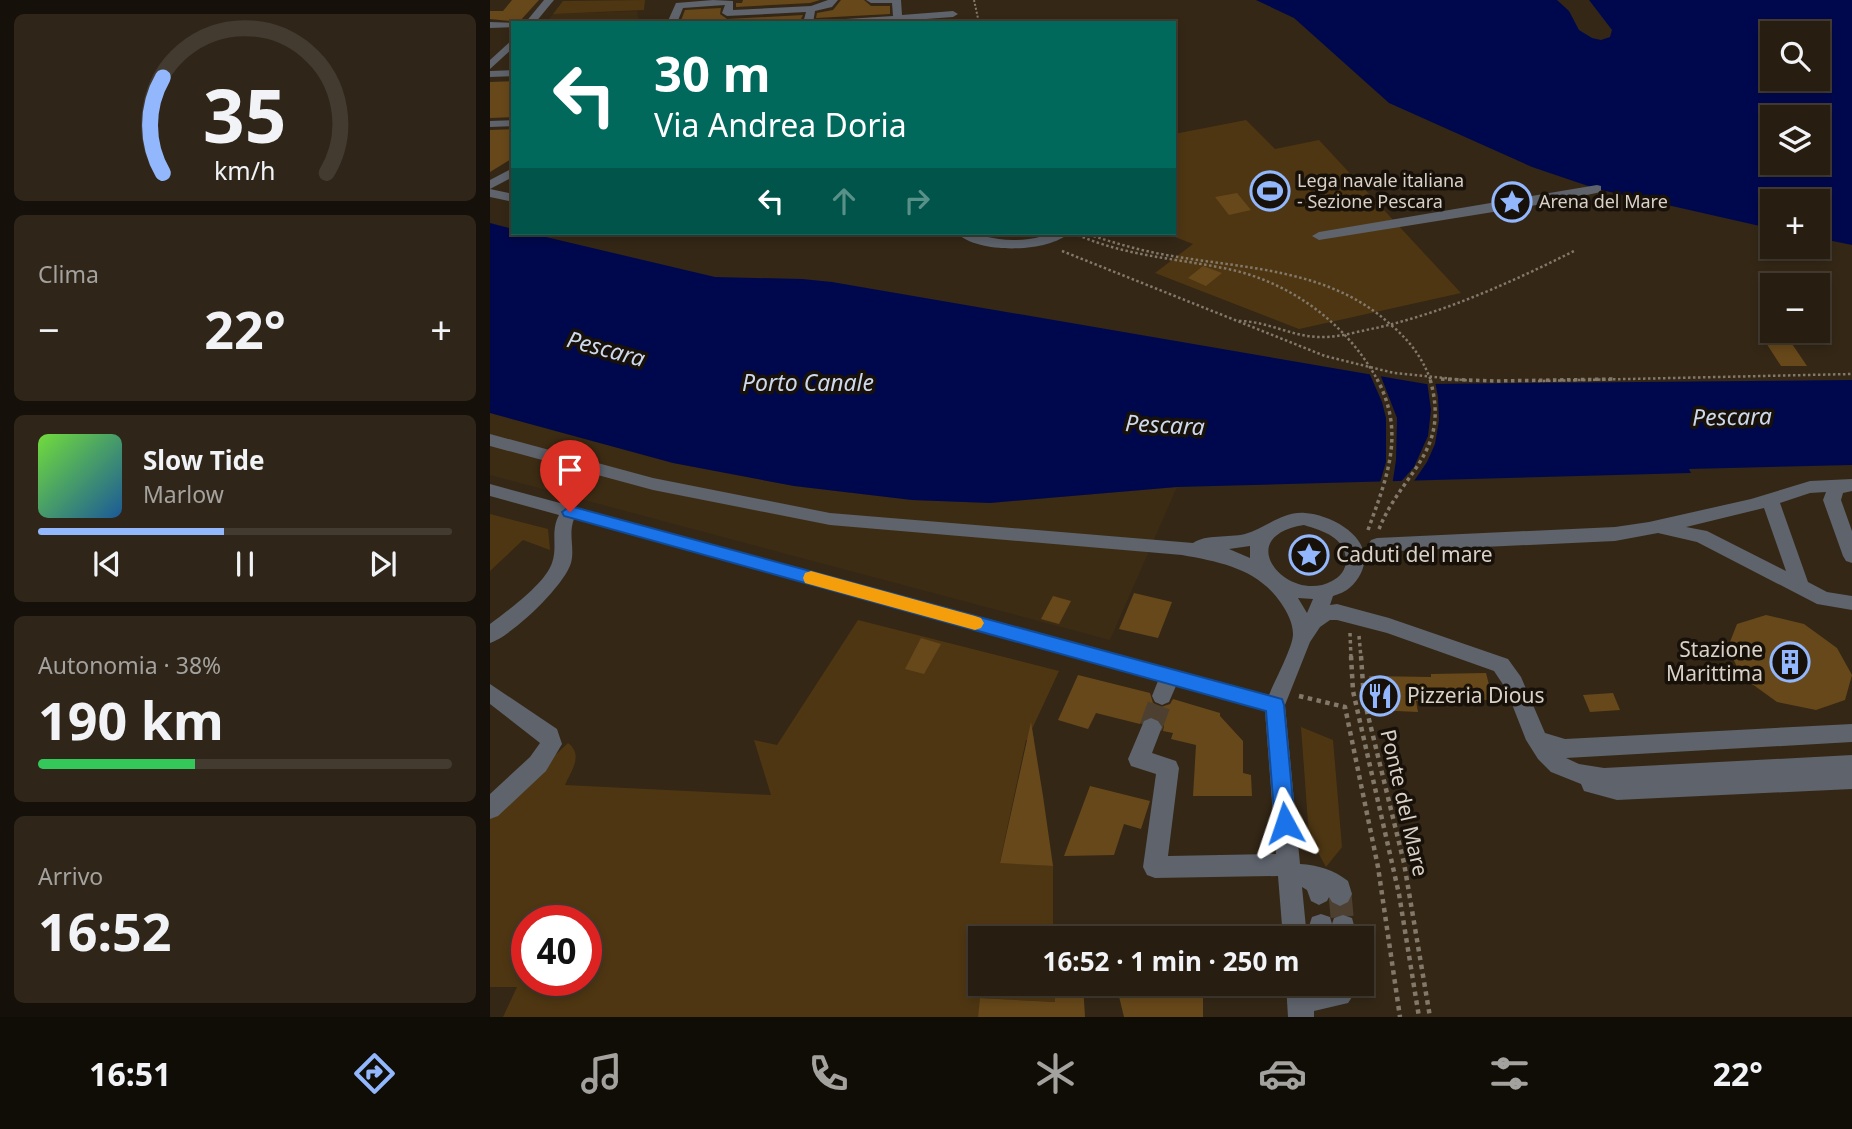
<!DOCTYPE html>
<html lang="it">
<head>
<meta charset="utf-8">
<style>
	:root { --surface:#271d10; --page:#2f2619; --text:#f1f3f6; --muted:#a4a29f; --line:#433b30; --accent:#92b7fd }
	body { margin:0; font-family:"Noto Sans",sans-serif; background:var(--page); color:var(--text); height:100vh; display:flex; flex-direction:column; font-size:26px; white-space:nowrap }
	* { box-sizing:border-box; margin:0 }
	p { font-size:23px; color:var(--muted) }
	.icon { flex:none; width:38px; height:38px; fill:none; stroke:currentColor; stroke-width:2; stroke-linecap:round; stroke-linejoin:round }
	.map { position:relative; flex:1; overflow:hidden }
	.side { display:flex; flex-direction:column; gap:14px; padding:14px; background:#151009; width:490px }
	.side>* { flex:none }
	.banner { position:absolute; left:21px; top:21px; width:665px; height:214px; border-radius:0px; box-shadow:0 4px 10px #0003,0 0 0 2px var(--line); background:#00695c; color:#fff; overflow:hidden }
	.buttons { position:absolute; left:1270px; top:21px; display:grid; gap:14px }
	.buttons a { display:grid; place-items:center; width:70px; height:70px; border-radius:0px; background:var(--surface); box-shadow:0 4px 10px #0003,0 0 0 2px var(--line); font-size:35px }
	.speed { position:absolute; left:21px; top:905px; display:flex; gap:14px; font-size:35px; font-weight:700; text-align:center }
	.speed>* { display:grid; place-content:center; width:91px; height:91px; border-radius:50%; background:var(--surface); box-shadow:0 4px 10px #0003,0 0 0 2px var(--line); line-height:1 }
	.speed .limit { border:10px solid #d22; background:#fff; color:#111 }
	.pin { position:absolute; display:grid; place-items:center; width:60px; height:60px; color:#fff; margin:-72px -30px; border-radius:50% 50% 50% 0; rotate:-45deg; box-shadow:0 0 7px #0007 }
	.pin .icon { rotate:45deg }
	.me { position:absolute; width:77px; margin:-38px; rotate:355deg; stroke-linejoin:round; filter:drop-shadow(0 0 5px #0008) }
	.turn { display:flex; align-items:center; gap:24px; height:147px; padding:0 28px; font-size:32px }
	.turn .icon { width:91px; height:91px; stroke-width:2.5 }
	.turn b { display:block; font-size:49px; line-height:60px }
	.lanes { display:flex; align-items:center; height:66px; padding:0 28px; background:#0003; justify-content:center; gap:35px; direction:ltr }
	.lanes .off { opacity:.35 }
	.big { font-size:52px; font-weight:700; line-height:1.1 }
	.side .widget { flex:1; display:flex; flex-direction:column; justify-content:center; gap:10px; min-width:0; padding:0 24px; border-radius:10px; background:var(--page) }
	.side .dial { align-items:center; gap:0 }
	.dial svg { height:182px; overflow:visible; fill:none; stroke:var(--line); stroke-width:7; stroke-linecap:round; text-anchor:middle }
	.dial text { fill:var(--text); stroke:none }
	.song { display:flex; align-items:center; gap:21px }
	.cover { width:84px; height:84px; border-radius:10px; background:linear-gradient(135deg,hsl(100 70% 55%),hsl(210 70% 35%)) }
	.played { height:7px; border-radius:4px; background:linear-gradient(90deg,var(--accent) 45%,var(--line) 45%) }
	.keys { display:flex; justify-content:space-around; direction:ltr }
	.heat { display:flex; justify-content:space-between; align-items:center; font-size:38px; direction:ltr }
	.charge { height:10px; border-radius:5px; background:linear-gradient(90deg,#34c759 38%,var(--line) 0) }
	.trip { position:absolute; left:478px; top:926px; width:406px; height:70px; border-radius:0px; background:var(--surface); box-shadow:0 4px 10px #0003,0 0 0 2px var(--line); font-weight:700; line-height:70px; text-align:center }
	.dock { display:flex; height:112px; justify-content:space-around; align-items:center; background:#100c06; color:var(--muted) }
	.dock .icon { width:49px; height:49px }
	.dock .current { color:var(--accent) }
	.dock b { font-size:32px; color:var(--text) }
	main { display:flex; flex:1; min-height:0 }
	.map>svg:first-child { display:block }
	.built { fill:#3d2c14 }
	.green { fill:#4e3612; fill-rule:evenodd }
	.water { fill:#00084d; fill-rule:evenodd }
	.pier { fill:#342716 }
	.building { fill:#67481a }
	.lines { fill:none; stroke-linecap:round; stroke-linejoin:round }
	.minor-tunnel { stroke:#4d4031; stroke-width:23; stroke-dasharray:23 11; stroke-linecap:butt }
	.path-far3 { stroke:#83796b; stroke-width:2; stroke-dasharray:2 2; stroke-linecap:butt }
	.path-far2 { stroke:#83796b; stroke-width:2.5; stroke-dasharray:2.5 2.5; stroke-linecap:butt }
	.path-far1 { stroke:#83796b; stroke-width:3.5; stroke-dasharray:3.5 3.5; stroke-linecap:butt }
	.path { stroke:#83796b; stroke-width:4.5; stroke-dasharray:4.5 4.5; stroke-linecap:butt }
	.minor { fill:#5e636c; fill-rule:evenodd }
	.route { fill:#1a73e8; stroke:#114b97; stroke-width:2 }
	.slow { fill:#f59e0b }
	.labels { text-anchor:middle; stroke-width:7; stroke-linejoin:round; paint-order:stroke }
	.far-poi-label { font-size:18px; fill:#d9d1c7; stroke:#17110a; text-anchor:start }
	.poi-label { font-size:21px; fill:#d9d1c7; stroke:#17110a; text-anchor:start }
	.street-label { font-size:21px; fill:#d9d1c7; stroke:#17110a }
	.water-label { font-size:23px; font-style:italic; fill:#cdd8ec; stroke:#17110a }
</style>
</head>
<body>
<main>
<section class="side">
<div class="widget dial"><svg viewBox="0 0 100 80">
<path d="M14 69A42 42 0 1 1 86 69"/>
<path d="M14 69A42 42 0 0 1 14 27" stroke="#92b7fd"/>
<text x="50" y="56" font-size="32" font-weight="700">35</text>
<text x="50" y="72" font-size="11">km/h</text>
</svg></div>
<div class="widget"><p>Clima</p>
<div class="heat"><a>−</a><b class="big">22°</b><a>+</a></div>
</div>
<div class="widget">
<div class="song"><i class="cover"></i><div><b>Slow Tide</b><p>Marlow</p></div></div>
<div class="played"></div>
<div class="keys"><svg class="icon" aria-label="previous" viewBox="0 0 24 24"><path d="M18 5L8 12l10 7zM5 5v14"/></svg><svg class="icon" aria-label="pause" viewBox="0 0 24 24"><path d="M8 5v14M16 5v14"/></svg><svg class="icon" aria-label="next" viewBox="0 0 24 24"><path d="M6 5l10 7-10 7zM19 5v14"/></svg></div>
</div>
<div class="widget"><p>Autonomia · 38%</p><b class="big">190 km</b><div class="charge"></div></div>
<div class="widget"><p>Arrivo</p><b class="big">16:52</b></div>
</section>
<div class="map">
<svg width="1362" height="1017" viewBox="0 0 1362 1017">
	<rect width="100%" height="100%" fill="#342716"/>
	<g class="built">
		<polygon points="147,11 149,23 56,23 63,14"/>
		<polygon points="0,413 183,463 304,486 422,500 500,503 687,487 620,640 0,475"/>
	</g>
	<g class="green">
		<polygon points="155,0 154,10 63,14 73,1"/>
		<polygon points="756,120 785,149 829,140 971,293 809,329 665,273 703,244 675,233 684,233 684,134"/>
		<polygon points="0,514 58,529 60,550 33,540 0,571"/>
		<path d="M368,620L569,671L542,729L544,740H536L510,862L563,866V938H490V984H564L565,1002L491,998L488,1017H13L27,987H0V817L78,743C94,755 81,771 75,785L281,795L264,740L287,745ZM37,920H96V980H37Z"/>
		<polygon points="811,727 843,740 852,847 836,867 819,836"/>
	</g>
	<g class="water">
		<path d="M766,0H1362V245L1328,238V201H1283V229L1107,189L1042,167L899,103L804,18ZM1283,33H1328V79H1283ZM1283,117H1328V163H1283Z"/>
		<polygon points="0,223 23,229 23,233 39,233 225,277 312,279 342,282 936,384 1362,380 1362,465 1199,469 1201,473 687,487 500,503 422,500 304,486 183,463 0,413"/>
	</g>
	<g class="pier">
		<polygon points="1067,0 1099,0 1122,30 1120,37 1111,40 1102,38 1089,30 1079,11"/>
		<polygon points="878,370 890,374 907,418 906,460 902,486 889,486 896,462 896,418 892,402"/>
		<polygon points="937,381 945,381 948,397 949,420 945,444 937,462 924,481 920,485 908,485 924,467 938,436 941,410"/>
	</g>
	<g class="building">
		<polygon points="22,0 49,0 29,22 0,19 0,11 13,11"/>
		<polygon points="253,0 330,0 320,3 246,7 246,3 252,3"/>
		<polygon points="351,0 374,0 381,6 400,6 400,14 326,18 327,13 343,10"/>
		<polygon points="231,8 230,14 237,19 313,15 311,19 305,19 305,23 190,23 195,10"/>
		<polygon points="23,81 23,117 0,118 0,82"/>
		<polygon points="23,129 23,158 0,172 0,130"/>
		<polygon points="747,193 761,210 739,215 725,197"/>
		<polygon points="713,266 732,273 716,286 698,278"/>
		<polygon points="1269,332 1296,335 1317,366 1291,366"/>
		<polygon points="644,593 682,602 668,638 629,629"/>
		<polygon points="563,596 581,601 569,624 551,619"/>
		<polygon points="1276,615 1314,624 1347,648 1362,675 1355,700 1326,710 1287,702 1251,676 1238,647 1247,624"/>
		<polygon points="431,638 451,644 434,674 415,669"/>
		<polygon points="996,673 1003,700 926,701 928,712 884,710 879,676 941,677 941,674"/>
		<polygon points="588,675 660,693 663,703 671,707 680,704 683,699 730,713 730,716 753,741 753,773 761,775 762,796 703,796 706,745 681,739 683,733 673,731 674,726 670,720 662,716 653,719 650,724 606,713 598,729 568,720"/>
		<polygon points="1123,693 1130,710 1100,712 1093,695"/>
		<polygon points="541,722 553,796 563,866 510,863"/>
		<polygon points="600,786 660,801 651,829 634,824 624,855 574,856"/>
		<polygon points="564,984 593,984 595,1017 488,1017 490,998 565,1002"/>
		<polygon points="626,984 713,984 713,1017 634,1017"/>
	</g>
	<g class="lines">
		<g class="minor-tunnel">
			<polyline points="661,727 672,696"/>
			<polyline points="850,894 853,927"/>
		</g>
		<polyline class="path-far3" points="484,0 489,23"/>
		<g class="path-far2">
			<polyline points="138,233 220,233"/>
			<path d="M594,233C621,242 648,250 676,255C755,269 839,268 901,325C920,341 932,357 941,381"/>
			<path d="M588,235C636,256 683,258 733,268C798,280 857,323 888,381"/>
			<polyline points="572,251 835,356 904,373 983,381"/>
			<path d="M749,321C778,321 804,338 833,337C851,337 869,331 886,328C956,312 1022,282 1086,250"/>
			<polyline points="1048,381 1362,374"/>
		</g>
		<g class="path-far1">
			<polyline points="951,379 1005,381 1126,379"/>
			<path d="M889,529C913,470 961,453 940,379"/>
			<path d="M878,530C897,477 916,433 887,379"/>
			<polyline points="860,633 861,658"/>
			<polyline points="869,636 871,658"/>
		</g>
		<g class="path">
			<polyline points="861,656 863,691 909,894 929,1017"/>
			<polyline points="871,656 874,699 914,863 940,1017"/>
			<polyline points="809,696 855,707 888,867 910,1017"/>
		</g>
		<g class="minor">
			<polygon points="54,0 64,0 45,23 35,23"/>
			<polygon points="223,0 243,1 243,10 321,6 338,0 348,0 342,7 325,11 323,23 313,23 316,12 237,16 232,13 235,5 193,8 187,23 177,23 186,3"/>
			<polygon points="376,0 411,0 412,15 463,11 468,14 463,17 382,23 335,23 340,20 403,16 402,3 381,3"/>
			<polygon points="0,22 27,23 23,23 23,27 0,28"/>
			<polygon points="23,39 23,48 0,69 0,60"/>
			<polygon points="23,70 23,76 0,77 0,71"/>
			<polygon points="23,120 23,126 0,127 0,121"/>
			<polygon points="23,168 23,177 0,189 0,180"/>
			<polygon points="1107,185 1111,186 1111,192 1059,203 829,240 822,236 829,232"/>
			<polygon points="0,189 23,194 23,202 0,197"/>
			<path d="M467,233C486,233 504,240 523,240C543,241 560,232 579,233C558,253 487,254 467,233Z"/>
			<path d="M0,434L163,478L340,513L703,543C716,534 738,538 755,534C774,529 793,511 815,513C843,515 887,539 871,573C865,585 857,592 843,596L840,605L847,604L899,618L1018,659L1031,677L1055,733L1075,739L1362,724V742L1076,758L1089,764L1114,768L1362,755V789L1127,800L1094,791L1091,784L1061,772L1048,759L1036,740L1016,689L1004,671L897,633L847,620H840L830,627L820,642L795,705L810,864C828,865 844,870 858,881L862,894L858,902L850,906L842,902L839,897L837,901L829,905L821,901L817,890L812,887L817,938H793L788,876L665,878L657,875L653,867L666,774L641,766L638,759L654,721L661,718L668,721L672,727L662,753L686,761L689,768L678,856L786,854L775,711L686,686L679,702L672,705L665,702L662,696L668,681L84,519C78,534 85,548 81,563C74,586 23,635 0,643V624C17,611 55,584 62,563C68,546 60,532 69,515L0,496V484L779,695C785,680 803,647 803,634C803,623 797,612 791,603C768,569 731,562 692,555L340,525L163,490L0,446ZM814,525C833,531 855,537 856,560C856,570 850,577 842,581C799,605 739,537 814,525ZM760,546V558L739,549ZM808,598L823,599L817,613Z"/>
			<path d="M1362,479V491L1353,493L1351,500L1362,531V563L1356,561L1353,556L1333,500L1336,492L1320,493L1290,503L1318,582L1337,592L1362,596V610L1327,604L1207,542L1168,533L1125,541L887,552L881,550L878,545L881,540L887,538L1125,527L1159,522L1261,499L1320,481ZM1274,508L1296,571L1217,531L1196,527Z"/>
			<polygon points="0,684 67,729 72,744 56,771 8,816 0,819 0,794 40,757 50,743 0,704"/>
			<polygon points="831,914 840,917 842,924 844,918 853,915 862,918 866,933 864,938 844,938 843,935 841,938 823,938 819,926 822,917"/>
			<polygon points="796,984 821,984 822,986 823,984 871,984 858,1003 824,1011 824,1017 798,1017"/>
		</g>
	</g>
	<polygon class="route" points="80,506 792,699 794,705 805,823 802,830 795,832 788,830 785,823 776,711 74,516 72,512"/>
	<polygon class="slow" points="321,571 485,616 491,618 494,623 491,628 485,630 315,583 313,578 315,573"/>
	<defs>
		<g id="stadium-ring" transform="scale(2.0125)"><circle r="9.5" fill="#17110a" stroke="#92b7fd" stroke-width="1.5"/><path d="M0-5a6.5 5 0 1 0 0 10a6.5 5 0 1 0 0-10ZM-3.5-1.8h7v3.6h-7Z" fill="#92b7fd"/></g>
		<g id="sight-ring" transform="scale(2.0125)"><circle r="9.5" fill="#17110a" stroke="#92b7fd" stroke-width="1.5"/><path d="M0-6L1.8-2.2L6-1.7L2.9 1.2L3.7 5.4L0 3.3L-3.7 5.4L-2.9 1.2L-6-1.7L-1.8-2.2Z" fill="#92b7fd"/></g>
		<g id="building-ring" transform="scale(2.0125)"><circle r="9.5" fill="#17110a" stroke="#92b7fd" stroke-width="1.5"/><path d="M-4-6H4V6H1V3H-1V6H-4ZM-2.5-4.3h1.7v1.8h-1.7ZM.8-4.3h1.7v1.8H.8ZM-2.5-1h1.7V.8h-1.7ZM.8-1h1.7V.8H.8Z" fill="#92b7fd"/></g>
		<g id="restaurant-ring" transform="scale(2.0125)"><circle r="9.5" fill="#17110a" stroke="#92b7fd" stroke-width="1.5"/><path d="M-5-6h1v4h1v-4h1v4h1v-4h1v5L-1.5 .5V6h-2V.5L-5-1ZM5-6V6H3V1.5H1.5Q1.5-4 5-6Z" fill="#92b7fd"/></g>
	</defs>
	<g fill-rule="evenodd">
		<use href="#stadium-ring" x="780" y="191"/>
		<use href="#sight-ring" x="1022" y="202"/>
		<use href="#sight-ring" x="819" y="555"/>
		<use href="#building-ring" x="1300" y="662"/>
		<use href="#restaurant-ring" x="890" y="696"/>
	</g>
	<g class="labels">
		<g class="far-poi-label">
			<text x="807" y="187">Lega navale italiana<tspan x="807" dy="21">- Sezione Pescara</tspan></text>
			<text x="1049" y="208">Arena del Mare</text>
		</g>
		<g class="poi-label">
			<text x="846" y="562">Caduti del mare</text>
			<text x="1273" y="657" text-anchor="end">Stazione<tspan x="1273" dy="24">Marittima</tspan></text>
			<text x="917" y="703">Pizzeria Dious</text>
		</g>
		<g class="street-label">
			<text transform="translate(914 803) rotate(77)" y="7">Ponte del Mare</text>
		</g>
		<g class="water-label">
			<text transform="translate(116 349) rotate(15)" y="8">Pescara</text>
			<text x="318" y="391">Porto Canale</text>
			<text transform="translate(1242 417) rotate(-1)" y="8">Pescara</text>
			<text transform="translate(675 425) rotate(3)" y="8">Pescara</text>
		</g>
	</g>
</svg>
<div class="buttons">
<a><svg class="icon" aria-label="search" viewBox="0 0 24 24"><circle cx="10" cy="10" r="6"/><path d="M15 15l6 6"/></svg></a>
<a><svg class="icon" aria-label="layers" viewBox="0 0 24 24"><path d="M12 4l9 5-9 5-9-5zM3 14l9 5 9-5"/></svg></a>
<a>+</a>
<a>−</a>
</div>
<div class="speed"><div class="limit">40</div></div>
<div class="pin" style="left:80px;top:512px;background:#d93025"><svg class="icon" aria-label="arrive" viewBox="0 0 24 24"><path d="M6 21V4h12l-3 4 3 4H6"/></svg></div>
<svg class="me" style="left:795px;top:823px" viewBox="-20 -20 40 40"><path d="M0-17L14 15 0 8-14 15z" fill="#1a73e8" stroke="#fff" stroke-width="4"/></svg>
<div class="trip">16:52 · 1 min · 250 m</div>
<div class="banner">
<div class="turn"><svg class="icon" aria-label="left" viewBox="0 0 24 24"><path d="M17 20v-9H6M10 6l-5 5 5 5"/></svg><div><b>30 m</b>Via Andrea Doria</div></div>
<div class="lanes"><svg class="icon" aria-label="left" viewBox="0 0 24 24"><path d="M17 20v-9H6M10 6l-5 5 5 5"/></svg><svg class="icon off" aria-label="ahead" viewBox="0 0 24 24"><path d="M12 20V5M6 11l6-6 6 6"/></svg><svg class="icon off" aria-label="right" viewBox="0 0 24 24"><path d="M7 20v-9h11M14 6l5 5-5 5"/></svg></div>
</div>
</div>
</main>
<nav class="dock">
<b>16:51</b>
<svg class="icon current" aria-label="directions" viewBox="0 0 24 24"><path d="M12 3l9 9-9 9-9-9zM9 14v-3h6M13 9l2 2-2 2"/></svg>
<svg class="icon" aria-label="music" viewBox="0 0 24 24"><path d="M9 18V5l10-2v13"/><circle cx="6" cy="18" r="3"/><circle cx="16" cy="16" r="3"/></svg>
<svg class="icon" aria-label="phone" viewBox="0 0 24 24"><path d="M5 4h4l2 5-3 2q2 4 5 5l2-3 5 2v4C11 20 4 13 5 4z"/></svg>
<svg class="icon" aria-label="climate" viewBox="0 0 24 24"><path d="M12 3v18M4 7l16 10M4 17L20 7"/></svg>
<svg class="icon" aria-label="car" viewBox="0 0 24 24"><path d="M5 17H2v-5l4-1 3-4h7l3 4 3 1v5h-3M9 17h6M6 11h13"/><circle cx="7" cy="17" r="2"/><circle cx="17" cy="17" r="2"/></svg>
<svg class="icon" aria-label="filters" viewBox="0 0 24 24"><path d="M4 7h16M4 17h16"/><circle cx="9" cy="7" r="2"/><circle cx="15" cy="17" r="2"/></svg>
<b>22°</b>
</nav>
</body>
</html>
